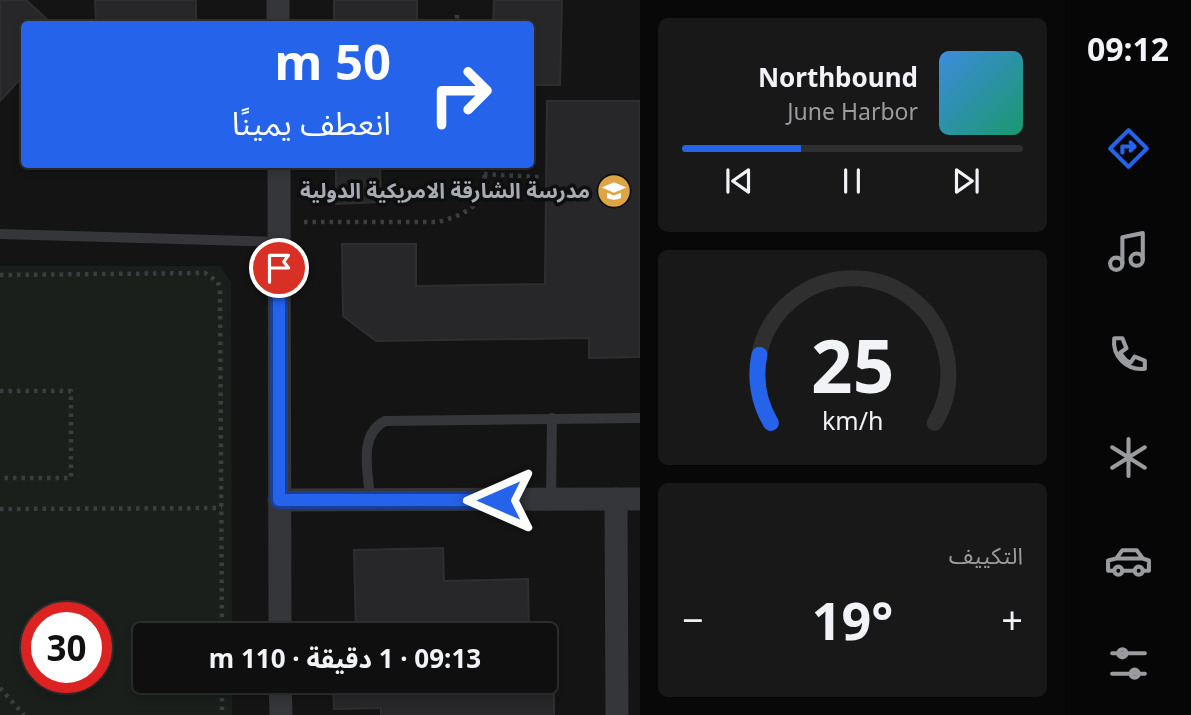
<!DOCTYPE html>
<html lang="ar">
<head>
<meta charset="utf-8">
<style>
	:root { --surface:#0f0f10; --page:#181819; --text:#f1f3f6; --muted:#9b9c9f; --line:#2f2f30; --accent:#2563eb }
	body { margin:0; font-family:"Noto Sans","Noto Sans Arabic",sans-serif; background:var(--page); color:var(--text); direction:rtl; height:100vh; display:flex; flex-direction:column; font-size:26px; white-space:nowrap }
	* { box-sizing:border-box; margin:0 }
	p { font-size:23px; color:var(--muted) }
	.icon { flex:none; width:38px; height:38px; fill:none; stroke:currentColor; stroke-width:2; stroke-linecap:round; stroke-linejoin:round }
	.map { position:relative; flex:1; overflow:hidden; direction:ltr }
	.panel { display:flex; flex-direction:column; gap:18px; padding:18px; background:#080809; width:425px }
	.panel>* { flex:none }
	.top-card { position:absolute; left:21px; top:21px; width:513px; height:147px; border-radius:7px; box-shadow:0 4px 10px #0003,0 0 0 2px var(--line); direction:rtl; background:#2563eb; color:#fff; overflow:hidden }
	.speed { position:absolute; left:21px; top:602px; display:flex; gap:14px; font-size:35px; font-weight:700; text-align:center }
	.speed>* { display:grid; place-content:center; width:91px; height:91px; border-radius:50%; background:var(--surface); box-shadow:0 4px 10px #0003,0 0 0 2px var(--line); line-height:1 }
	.speed .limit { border:10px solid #d22; background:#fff; color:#111 }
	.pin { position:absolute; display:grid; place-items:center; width:60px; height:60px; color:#fff; margin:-30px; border:4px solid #fff; border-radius:50%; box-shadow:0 2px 7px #0007 }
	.me { position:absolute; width:77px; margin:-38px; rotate:270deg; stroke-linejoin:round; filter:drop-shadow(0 0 5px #0008) }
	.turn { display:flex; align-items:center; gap:24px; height:147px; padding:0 28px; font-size:32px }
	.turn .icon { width:91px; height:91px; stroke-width:2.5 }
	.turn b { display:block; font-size:49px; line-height:60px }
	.big { font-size:52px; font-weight:700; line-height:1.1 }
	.panel .card { flex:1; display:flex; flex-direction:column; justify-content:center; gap:10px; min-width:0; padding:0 24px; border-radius:10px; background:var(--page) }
	.panel .dial { align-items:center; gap:0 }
	.dial svg { height:182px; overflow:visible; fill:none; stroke:var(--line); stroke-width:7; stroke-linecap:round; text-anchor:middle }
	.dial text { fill:var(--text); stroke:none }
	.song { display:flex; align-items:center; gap:21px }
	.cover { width:84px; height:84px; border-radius:10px; background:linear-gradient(135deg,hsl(210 70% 55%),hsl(160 70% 35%)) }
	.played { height:7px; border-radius:4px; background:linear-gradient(90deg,var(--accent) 35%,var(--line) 35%) }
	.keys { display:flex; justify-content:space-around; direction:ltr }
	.heat { display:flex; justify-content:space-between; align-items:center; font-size:38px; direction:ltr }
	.trip { position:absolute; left:133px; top:623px; width:424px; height:70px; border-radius:7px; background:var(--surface); box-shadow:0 4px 10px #0003,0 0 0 2px var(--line); font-weight:700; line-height:70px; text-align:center; direction:rtl }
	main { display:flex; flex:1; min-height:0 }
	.tabs { display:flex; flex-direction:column; width:126px; justify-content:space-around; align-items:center; background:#060606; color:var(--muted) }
	.tabs .icon { width:49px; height:49px }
	.tabs .on { color:var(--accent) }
	.tabs b { font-size:32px; color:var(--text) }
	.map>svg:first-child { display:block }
	.green { fill:#1a1f1b; fill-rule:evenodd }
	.building { fill:#272729; stroke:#2e2e31; stroke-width:2 }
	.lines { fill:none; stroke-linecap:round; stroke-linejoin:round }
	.path { stroke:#3b3d41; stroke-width:4.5; stroke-dasharray:3.5 5; stroke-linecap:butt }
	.service { stroke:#35363a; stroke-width:10 }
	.minor { stroke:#35363a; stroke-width:23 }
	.route-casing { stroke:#184099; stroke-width:18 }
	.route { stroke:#2563eb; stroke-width:12 }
	.labels { text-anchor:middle; stroke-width:7; stroke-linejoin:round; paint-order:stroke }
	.poi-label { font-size:21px; font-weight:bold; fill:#a7abb4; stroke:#0f0f10; text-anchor:end }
</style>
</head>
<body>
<main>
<nav class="tabs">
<b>09:12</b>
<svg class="icon on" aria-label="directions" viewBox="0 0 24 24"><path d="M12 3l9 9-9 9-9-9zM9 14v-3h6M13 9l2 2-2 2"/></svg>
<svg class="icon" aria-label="music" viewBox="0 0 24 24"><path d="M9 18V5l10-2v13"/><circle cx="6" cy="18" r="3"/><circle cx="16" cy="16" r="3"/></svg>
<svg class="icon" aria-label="phone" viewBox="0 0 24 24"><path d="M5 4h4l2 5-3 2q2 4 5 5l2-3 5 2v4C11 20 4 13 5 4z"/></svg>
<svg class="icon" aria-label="climate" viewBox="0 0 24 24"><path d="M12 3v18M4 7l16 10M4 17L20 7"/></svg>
<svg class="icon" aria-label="car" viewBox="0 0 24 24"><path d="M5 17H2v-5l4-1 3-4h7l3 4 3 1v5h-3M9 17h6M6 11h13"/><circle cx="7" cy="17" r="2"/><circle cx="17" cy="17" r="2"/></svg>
<svg class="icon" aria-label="filters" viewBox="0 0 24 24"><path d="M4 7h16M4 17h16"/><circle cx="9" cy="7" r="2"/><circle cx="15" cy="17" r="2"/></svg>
</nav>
<section class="panel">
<div class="card">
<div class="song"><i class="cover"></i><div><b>Northbound</b><p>June Harbor</p></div></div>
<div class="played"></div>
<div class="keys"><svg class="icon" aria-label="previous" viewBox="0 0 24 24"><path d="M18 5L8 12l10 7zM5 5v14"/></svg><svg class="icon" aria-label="pause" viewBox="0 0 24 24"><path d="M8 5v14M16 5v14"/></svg><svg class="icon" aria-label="next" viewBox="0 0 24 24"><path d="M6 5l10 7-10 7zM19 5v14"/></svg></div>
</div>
<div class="card dial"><svg viewBox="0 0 100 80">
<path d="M14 69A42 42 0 1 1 86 69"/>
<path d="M14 69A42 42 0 0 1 9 39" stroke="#2563eb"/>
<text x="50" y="56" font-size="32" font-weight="700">25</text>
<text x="50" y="72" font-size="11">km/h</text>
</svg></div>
<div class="card"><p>التكييف</p>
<div class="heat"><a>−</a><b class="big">19°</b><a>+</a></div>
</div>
</section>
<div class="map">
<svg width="640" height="715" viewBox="0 0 640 715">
	<rect width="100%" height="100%" fill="#141415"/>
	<path class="green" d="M0,266H220L231,282L232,635H145V681H232V715H0ZM37,618H96V677H37Z"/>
	<g class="building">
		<polygon points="0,0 26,0 52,24 24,24 24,75 0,101"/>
		<polygon points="95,0 196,0 196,23 96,24"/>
		<rect x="334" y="0" width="83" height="24"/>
		<polygon points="494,0 562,0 560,85 530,85 530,24 493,24"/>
		<polygon points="547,101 640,101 640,357 589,358 589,338 376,341 343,316 342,244 416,244 416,286 545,284"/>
		<polygon points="336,164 380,164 381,202 336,204"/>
		<polygon points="443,548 444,581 528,579 529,635 356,635 354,550"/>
		<polygon points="455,681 554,681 554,715 381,715 381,708 334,709 333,683 398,682 398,691 455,689"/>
	</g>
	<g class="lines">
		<g class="path">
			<polyline points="457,15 457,24"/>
			<polyline points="484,174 539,177"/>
			<path d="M304,222H438C454,218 477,210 483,192C486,185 484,173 485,164"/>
			<polyline points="0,275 205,273 218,282 220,290 222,635"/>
			<polyline points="0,391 71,391 71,478 0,478"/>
			<polyline points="0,509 222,508"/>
			<polyline points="222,681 222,715"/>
			<polyline points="0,688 24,715"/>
		</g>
		<g class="service">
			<polyline points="0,234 279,242"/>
			<polyline points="551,499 552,418"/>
			<path d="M370,500C369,474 357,435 385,421L640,418"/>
		</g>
		<g class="minor">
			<polyline points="278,0 278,24"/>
			<polyline points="279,164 280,635"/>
			<polyline points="616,499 617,715"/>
			<polyline points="279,500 640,499"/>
			<polyline points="280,681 281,715"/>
		</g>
	</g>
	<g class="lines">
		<g class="route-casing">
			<polyline id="route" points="279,268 279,500 499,500"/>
		</g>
		<use href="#route" class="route"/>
	</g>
	<defs>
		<g id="school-disc" transform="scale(1.75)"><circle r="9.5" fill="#dda544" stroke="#0f0f10"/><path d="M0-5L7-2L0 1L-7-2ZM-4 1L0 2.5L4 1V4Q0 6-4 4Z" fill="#fff"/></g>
	</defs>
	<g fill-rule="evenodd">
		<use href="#school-disc" x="614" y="191"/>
	</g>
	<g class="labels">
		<g class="poi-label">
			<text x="590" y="198">مدرسة الشارقة الامريكية الدولية</text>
		</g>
	</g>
</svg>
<div class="speed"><div class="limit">30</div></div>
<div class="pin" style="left:279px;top:268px;background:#d93025"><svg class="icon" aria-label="arrive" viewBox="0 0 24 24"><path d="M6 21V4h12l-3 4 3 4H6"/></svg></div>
<svg class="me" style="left:499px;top:500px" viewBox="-20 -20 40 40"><path d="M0-17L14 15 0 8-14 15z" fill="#2563eb" stroke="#fff" stroke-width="4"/></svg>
<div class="trip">09:13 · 1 دقيقة · 110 m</div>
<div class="top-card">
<div class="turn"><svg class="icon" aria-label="right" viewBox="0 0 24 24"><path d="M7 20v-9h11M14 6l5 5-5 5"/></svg><div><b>50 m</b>انعطف يمينًا</div></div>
</div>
</div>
</main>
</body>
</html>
